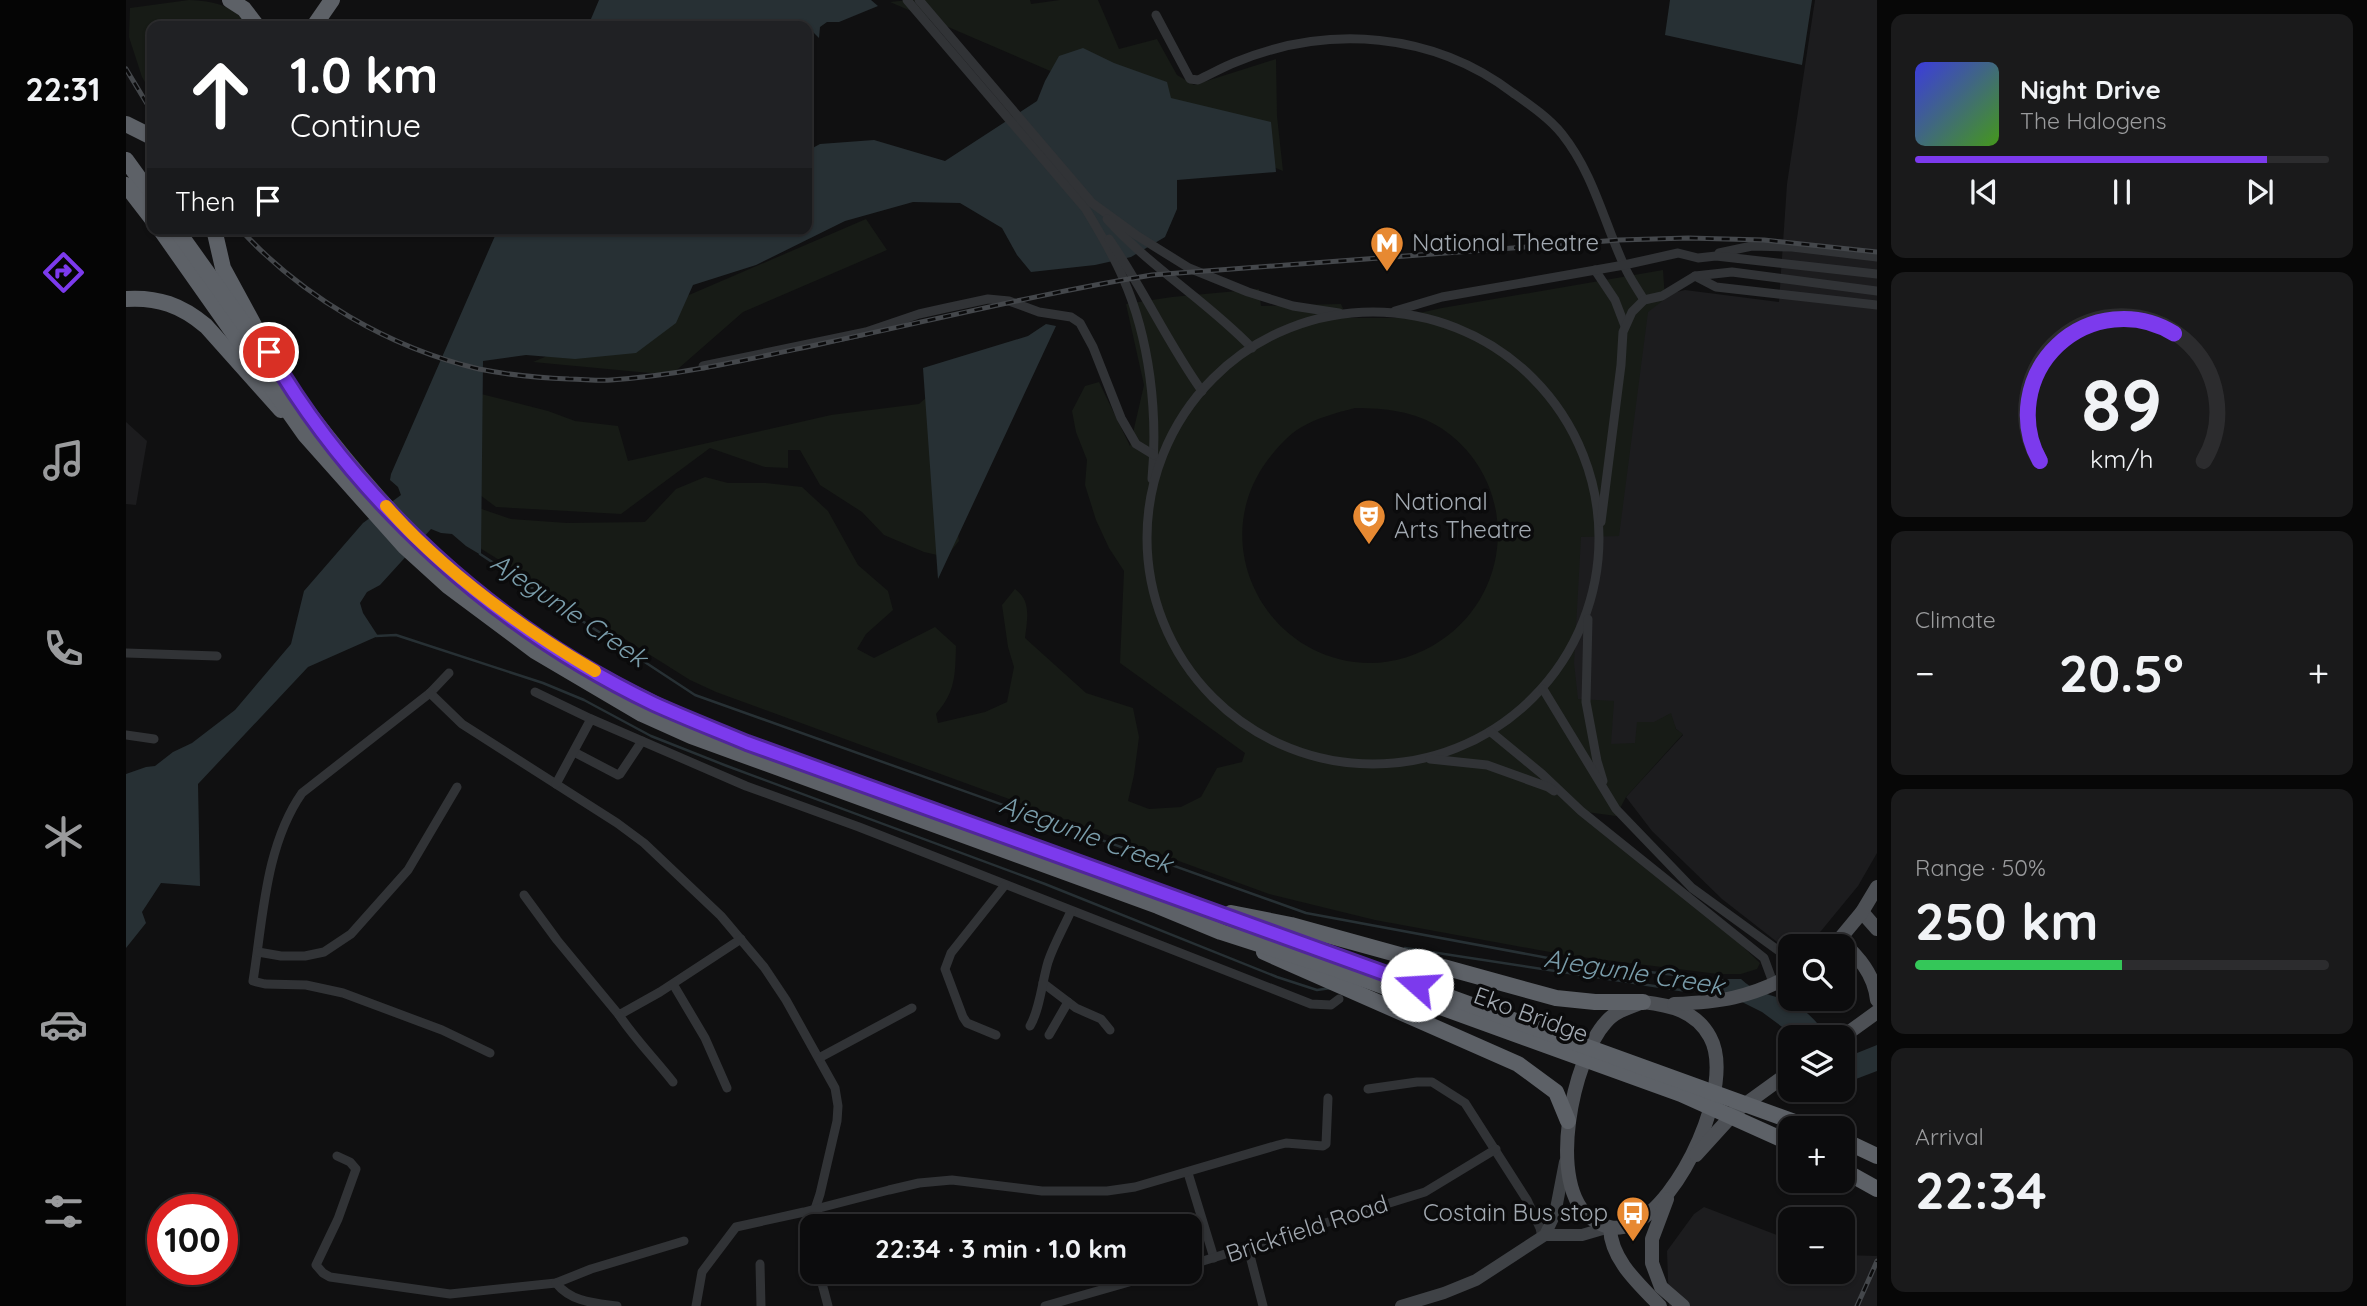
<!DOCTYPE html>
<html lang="en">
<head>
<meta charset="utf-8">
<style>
	:root { --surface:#0c0c0d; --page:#1a1a1b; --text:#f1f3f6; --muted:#9a9b9d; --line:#2c2c2e; --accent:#7c3aed }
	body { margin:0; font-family:Quicksand,sans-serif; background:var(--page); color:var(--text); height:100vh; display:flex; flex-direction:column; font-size:26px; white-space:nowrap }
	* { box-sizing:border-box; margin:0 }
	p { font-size:23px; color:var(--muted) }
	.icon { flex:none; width:38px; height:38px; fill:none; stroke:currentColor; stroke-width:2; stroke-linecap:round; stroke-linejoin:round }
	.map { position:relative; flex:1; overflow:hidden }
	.details { display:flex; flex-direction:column; gap:14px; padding:14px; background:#070707; width:490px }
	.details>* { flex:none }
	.hud { position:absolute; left:21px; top:21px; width:665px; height:214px; border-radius:14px; box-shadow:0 2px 5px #0004,0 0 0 2px var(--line); background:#202124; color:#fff; overflow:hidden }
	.controls { position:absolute; left:1652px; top:934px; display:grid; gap:14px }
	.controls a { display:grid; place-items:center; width:77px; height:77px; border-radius:14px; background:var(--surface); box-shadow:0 2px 5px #0004,0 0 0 2px var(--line); font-size:35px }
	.speed { position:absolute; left:21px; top:1194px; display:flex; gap:14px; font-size:35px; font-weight:700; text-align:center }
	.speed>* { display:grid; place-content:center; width:91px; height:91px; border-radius:50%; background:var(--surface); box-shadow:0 2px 5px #0004,0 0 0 2px var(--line); line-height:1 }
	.speed .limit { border:10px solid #d22; background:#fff; color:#111 }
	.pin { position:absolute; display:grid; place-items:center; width:60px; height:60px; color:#fff; margin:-30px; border:4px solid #fff; border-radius:50%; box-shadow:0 2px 7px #0007 }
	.me { position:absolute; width:77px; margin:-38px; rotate:289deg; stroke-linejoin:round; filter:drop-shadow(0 0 5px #0008) }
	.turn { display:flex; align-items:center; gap:24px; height:147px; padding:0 28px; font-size:32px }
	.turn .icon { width:91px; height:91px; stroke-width:2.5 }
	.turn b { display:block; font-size:49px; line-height:60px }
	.then { display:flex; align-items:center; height:66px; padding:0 28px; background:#0003; gap:14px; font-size:26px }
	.big { font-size:52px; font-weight:700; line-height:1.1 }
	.details .tile { flex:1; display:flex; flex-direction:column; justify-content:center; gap:10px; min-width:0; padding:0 24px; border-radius:14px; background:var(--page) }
	.details .dial { align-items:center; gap:0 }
	.dial svg { height:182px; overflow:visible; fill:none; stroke:var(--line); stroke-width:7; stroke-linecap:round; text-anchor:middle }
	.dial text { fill:var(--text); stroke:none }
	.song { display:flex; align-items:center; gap:21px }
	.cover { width:84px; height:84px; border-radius:10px; background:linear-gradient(135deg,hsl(240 70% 55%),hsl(100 70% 35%)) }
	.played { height:7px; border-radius:4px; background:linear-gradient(90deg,var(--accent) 85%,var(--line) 85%) }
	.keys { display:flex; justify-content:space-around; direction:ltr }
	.heat { display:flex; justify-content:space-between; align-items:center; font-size:38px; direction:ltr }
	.charge { height:10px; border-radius:5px; background:linear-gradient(90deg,#34c759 50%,var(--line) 0) }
	.trip { position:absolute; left:674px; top:1214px; width:402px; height:70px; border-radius:14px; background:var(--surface); box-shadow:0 2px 5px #0004,0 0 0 2px var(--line); font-weight:700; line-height:70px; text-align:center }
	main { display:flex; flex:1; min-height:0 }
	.dock { display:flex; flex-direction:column; width:126px; justify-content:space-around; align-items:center; background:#050505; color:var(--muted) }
	.dock .icon { width:49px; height:49px }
	.dock .current { color:var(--accent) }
	.dock b { font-size:32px; color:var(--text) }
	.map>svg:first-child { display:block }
	.built { fill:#1c1c1e }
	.green { fill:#171b16; fill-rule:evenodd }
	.water { fill:#273034 }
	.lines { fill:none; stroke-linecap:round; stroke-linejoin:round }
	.stream { stroke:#273034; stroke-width:2.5 }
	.street { stroke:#313336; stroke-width:9 }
	.secondary { stroke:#3f4246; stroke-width:12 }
	.primary { stroke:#4d5055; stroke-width:14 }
	.highway { stroke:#5d6167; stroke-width:16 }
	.rail-casing { stroke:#44474b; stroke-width:5 }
	.rail { stroke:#0b0b0c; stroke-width:2.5; stroke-dasharray:8; stroke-linecap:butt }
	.highway-bridge { stroke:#5d6167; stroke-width:16 }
	.route-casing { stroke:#51269a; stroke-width:18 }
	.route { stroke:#7c3aed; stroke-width:12 }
	.slow { stroke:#f59e0b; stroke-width:12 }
	.labels { text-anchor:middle; stroke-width:7; stroke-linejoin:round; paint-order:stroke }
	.poi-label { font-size:24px; fill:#a2a9b1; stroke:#0b0b0c; text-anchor:start }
	.street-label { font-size:24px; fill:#a2a9b1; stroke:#0b0b0c }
	.water-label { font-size:26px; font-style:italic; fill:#7a9dab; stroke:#0b0b0c }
</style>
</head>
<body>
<main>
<nav class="dock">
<b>22:31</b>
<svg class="icon current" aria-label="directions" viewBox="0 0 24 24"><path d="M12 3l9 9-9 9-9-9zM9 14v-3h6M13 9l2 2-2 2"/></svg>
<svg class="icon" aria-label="music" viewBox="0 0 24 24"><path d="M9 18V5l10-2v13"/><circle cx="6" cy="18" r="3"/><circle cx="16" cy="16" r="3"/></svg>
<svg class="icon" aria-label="phone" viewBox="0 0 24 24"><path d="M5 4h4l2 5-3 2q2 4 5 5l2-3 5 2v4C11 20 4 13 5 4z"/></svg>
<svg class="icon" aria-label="climate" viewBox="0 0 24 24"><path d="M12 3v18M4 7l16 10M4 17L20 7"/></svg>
<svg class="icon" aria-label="car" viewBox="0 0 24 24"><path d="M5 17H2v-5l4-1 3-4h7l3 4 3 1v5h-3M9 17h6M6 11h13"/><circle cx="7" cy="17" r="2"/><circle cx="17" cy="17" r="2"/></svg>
<svg class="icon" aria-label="filters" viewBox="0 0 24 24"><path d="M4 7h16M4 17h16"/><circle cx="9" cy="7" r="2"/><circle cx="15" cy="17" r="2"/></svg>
</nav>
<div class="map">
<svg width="1751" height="1306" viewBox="0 0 1751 1306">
	<rect width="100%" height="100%" fill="#101011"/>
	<g class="built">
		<polygon points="1689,0 1751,0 1751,853 1732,886 1695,931 1677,947 1664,947 1664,952 1596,899 1526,831 1500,797 1557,735 1550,729 1544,714 1528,723 1509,748 1483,746 1445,702 1444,571 1517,311 1535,296 1559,290 1653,302 1661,184"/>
		<polygon points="0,422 21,441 10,505 0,504"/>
		<polygon points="1578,1207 1664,1240 1664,1272 1717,1272 1717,1255 1751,1256 1751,1306 1543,1306 1541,1251 1568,1214"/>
	</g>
	<g class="green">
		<path d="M63,0C87,1 109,5 121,26H26V94L16,77L3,37L4,8Z"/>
		<polygon points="783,0 904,0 905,4 934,0 972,0 993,49 1031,39 1051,75 1068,85 1150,59 1151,116 1157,171 764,2"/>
		<polygon points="740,219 761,250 617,312 545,375 407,362"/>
		<path d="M1537,270L1539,299L1522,312L1493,536L1455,537L1448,663L1452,699L1488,701L1485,744L1509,743L1511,722H1528L1545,713L1550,729L1557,734L1500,797L1490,816L1453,811L1605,935L1634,963L1631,969L1615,974H1592L1440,955L1249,920L1143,894L590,692L564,680L354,548L347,506L385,519L441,523L519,522L550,489L579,477L602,483H640L676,487L702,511L732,565L762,591L767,610L740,634L731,649L748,658L809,627L830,646C829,675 830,691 810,714L812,723L859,712L881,702L888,667L882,647L876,605L889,589C906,601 901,620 899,638L960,693L1007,708L1013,737L1008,775L1002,801L1023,809L1055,807L1075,797L1091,768L1116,762L1119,753L994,663L998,571L983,548L970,520L959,485L961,460L950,432L946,411L959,386L973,382L1004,446L1018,385L1000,304L1046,297L1133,289L1135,306L1215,304L1221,318H1271L1316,308ZM1229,408C1259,408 1288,411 1315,428C1392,479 1390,591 1314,641C1294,655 1268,663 1244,663C1141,662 1079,545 1141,461C1150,449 1161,436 1174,428C1191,418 1209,413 1229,408Z"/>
		<polygon points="810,389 833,541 820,557 798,552 758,535 736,512 694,485 674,450 662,450 662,468 639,467 584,448 495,514 370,507 354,495 351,393 422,411 449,421 492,426 502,461 705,415 793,404"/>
	</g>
	<g class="water">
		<polygon points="473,0 745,0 752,6 713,22 701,22 694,27 693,38 676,21 658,26 462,26"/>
		<polygon points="1544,0 1686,0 1676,65 1539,35"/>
		<polygon points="957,48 988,63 1041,82 1045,98 1145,122 1150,172 1051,180 1051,209 1039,237 1005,257 969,265 905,272 891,255 876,228 834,203 787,202 719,221 630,265 567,285 550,323 510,353 449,359 400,355 357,361 355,555 340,546 326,534 315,533 305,529 254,585 241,592 234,603 237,613 252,636 182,667 72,784 74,886 35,883 16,912 20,923 0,948 0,774 20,767 29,766 47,752 66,743 109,710 165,644 178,591 237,523 275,495 272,487 264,480 265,474 372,229 681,229 681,151 694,144 748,140 819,161 911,101 919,81 933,56"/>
		<polygon points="920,324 930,326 812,579 797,368 902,336"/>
		<path d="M1583,979H1615C1630,993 1642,994 1660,1000C1674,1004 1689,1020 1698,1031L1697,1038H1671L1636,1012L1604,996L1583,990L1578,986Z"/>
		<polygon points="1751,1045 1751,1071 1730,1079 1717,1077 1717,1055 1726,1055"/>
	</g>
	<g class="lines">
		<g class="stream">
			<polyline points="354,554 569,695 1180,913 1449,963 1557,976 1585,982"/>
			<polyline points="250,636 270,635 417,683 458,700 525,736 601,766 919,884 1151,977 1191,990 1205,988"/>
			<polyline points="1279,948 1561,991 1584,988"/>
		</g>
		<g class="street">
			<path d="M781,0L959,208C973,231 987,254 997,278C1024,339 1032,413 1026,479"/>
			<polyline points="793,0 966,203 1010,235 1063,268 1122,292 1167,306 1213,313"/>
			<path d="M1030,15L1064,79L1072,80C1085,74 1097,67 1110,62C1203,24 1307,32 1387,93C1404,105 1423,118 1436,134C1467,173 1477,219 1497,263C1502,276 1511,288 1518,300"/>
			<path d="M981,219C1025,268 1081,301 1126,348"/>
			<path d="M983,239C1017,288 1041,342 1076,391"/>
			<polyline points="1593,253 1626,246 1666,247 1751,257"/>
			<polyline points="1469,270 1489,300 1499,326"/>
			<polyline points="1569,276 1590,287 1751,305"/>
			<polyline points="1269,311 1316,297 1498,265 1552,253 1572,258 1590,256 1751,274"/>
			<circle cx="1247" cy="538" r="226"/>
			<polyline points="577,366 740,332 793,314 820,308 862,299 883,301 913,312 945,317 954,323 967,347 995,418 1010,444 1028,455"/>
			<polyline points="1475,522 1495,365 1497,332 1506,312 1518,300 1536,296 1569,276 1606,272 1751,291"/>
			<polyline points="1462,619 1460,702 1471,761 1477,781"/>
			<polyline points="0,653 91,656"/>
			<path d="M323,673L304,693L176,793C139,846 137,919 127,981L139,984L180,985L217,993L316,1030L364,1053"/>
			<polyline points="1417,689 1490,809 1566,888 1664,959"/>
			<polyline points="409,692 465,719"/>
			<polyline points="304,693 336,724 491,823 518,843 595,916 638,967 660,1000 709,1088 712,1106 711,1121 694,1194 684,1224 686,1247"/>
			<polyline points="1365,732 1416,774 1455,811 1638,958 1648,985"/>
			<polyline points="0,735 28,739"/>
			<polyline points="448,752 492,775 494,774 516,741"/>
			<polyline points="1304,759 1361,765 1422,787 1428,791"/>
			<polyline points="430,784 465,719 620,786 733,827 1185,1004 1205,1005 1213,999"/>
			<polyline points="398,895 431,940 493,1015 534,992 615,939"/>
			<polyline points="132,952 155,956 179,956 198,952 225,934 282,870 331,787"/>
			<polyline points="917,983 950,1008 975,1019 984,1030"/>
			<polyline points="547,984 579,1038 601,1088"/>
			<path d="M493,1015C509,1039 529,1059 547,1082"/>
			<path d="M904,1026C914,1009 916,982 922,962C928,944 938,927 945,911"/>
			<polyline points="870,1035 841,1023 837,1017 819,969 825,953 879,885"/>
			<polyline points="923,1035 942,1002"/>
			<polyline points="693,1058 786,1008"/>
			<polyline points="1242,1089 1291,1082 1306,1082 1339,1103 1401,1200 1414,1228 1416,1237"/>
			<polyline points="211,1156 224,1162 230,1169 212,1219 190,1265 197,1273 204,1277 324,1294 430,1283 465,1269 558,1241"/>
			<polyline points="1062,1173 1088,1258"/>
			<polyline points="1122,1248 1137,1306"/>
			<polyline points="634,1264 635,1306"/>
			<polyline points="1064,1265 1299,1192 1370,1149"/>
			<polyline points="693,1272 702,1306"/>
			<polyline points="695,1281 733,1272"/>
			<path d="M430,1283C445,1302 468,1303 491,1306"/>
			<polyline points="570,1306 576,1272 610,1227 678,1212 763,1190 793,1183 826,1180 916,1191 981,1191 1009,1187 1152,1145 1160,1143 1197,1146 1200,1144 1202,1098"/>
			<polyline points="919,1306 1038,1272"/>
		</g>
		<g class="secondary">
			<polyline points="1419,1235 1429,1214 1439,1162"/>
			<polyline points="1275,1306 1318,1293 1350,1280 1419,1235 1456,1235 1480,1228"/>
		</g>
		<g class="primary">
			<polyline points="1736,912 1751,929"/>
			<path d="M1714,939C1732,957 1748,973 1751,1000"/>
			<polyline points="1707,947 1736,912 1751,887"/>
			<path d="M1517,1002C1544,1005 1570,1011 1584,1037C1610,1084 1554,1204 1506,1224C1490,1231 1480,1228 1466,1219C1419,1187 1447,1058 1480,1022C1489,1011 1504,1007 1517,1002Z"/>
			<path d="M1548,1004C1594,1002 1623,998 1664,976"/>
			<polyline points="1715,1038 1751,1012"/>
			<polyline points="1570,1155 1610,1111 1664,1072"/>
			<polyline points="1541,1199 1526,1239 1526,1263 1535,1287 1557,1306"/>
			<path d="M1484,1228C1485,1260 1513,1284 1534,1306"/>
		</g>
		<g class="highway">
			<polyline points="104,0 118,9 131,26"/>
			<polyline points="188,26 206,0"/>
			<polyline points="0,124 26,137"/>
			<polyline points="0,160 26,196"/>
			<polyline points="0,185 26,219"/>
			<polyline points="88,229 97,268 135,338"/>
			<path d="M0,299C32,297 55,305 80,326L155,410"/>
			<polyline points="1105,913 1165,925 1430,998 1469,1002 1517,1002"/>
			<polyline points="1138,952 1392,1064 1430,1092 1442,1121"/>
			<polyline points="1717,1140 1751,1156"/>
			<polyline points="1717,1170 1751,1189"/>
		</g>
		<g class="rail-casing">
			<g id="rail">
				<polyline points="0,69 26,112"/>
				<path d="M114,229C176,297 264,348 353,369C383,375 413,378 443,379C457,379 471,381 485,380C557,375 628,358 699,343C808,320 916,293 1026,275L1493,240L1562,238L1638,240L1751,252"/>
				<polyline points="1731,1306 1751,1261"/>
			</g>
		</g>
		<use href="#rail" class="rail"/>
		<g class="highway-bridge">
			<polyline points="34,229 179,435 278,546 322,586 409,651 516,714 565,736 1032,906 1095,932 1204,967 1555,1094 1664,1143"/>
			<path d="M50,229C133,343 210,464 313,560C374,617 454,668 529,704C559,718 590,730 621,743L1688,1129"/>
		</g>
	</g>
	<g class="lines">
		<g class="route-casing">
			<path id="route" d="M143,352C231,503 371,629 528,704C559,718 590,730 621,743L1291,985"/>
		</g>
		<use href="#route" class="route"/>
		<path class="slow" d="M260,506C319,573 393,626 469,671"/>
	</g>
	<defs>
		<g id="metro-pin" transform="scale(1.75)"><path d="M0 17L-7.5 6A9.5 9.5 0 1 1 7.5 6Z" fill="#e78932" stroke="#0b0b0c"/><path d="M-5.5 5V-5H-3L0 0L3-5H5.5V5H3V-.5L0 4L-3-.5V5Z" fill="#fff"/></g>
		<g id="theatre-pin" transform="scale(1.75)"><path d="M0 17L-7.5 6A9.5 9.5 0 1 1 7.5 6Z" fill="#e78932" stroke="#0b0b0c"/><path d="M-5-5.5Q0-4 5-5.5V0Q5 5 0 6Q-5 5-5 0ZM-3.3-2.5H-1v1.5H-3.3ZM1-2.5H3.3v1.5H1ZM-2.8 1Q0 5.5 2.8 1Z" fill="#fff"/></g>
		<g id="bus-pin" transform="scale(1.75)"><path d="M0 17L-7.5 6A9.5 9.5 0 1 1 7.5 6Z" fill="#e78932" stroke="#0b0b0c"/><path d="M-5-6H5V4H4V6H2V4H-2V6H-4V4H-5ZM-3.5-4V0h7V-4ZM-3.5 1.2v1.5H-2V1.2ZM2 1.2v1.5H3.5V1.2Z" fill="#fff"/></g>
	</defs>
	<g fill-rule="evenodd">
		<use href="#metro-pin" x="1261" y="243"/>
		<use href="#theatre-pin" x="1243" y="516"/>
		<use href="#bus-pin" x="1507" y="1213"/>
	</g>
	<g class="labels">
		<g class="poi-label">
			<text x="1286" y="251">National Theatre</text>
			<text x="1268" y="510">National<tspan x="1268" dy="28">Arts Theatre</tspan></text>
			<text x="1482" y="1221" text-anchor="end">Costain Bus stop</text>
		</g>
		<g class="street-label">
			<text transform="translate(1405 1015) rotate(20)" y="8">Eko Bridge</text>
			<text transform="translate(1181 1229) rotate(-18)" y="8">Brickfield Road</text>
		</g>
		<g class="water-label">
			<text transform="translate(443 610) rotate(34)" y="9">Ajegunle Creek</text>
			<text transform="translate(960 834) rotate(20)" y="9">Ajegunle Creek</text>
			<text transform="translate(1508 972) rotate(9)" y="9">Ajegunle Creek</text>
		</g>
	</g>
</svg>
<div class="controls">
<a><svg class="icon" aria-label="search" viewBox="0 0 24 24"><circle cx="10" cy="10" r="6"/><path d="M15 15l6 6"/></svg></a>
<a><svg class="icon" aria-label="layers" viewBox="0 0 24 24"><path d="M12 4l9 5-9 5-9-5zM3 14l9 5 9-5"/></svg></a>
<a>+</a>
<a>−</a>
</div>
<div class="speed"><div class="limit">100</div></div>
<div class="pin" style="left:143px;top:352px;background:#d93025"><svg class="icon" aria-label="arrive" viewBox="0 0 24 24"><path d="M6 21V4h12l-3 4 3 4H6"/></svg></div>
<svg class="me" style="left:1291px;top:985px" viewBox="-20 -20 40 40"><circle r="19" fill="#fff"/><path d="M0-13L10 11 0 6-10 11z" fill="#7c3aed"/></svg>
<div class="trip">22:34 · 3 min · 1.0 km</div>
<div class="hud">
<div class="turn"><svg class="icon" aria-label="ahead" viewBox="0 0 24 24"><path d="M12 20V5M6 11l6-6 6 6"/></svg><div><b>1.0 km</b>Continue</div></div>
<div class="then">Then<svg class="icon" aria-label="arrive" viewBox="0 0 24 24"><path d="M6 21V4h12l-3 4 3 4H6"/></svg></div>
</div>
</div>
<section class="details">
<div class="tile">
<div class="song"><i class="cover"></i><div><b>Night Drive</b><p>The Halogens</p></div></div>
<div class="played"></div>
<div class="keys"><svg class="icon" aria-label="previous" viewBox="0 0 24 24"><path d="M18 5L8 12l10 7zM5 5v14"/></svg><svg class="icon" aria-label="pause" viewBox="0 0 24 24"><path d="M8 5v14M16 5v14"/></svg><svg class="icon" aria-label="next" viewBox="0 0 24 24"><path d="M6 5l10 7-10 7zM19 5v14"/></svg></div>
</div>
<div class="tile dial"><svg viewBox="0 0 100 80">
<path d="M14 69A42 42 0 1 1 86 69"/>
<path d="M14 69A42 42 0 0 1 73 13" stroke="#7c3aed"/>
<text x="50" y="56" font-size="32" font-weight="700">89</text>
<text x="50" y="72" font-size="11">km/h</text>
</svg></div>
<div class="tile"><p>Climate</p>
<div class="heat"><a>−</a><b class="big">20.5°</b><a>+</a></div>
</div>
<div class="tile"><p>Range · 50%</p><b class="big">250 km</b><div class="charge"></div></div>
<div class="tile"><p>Arrival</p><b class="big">22:34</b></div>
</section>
</main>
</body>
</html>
